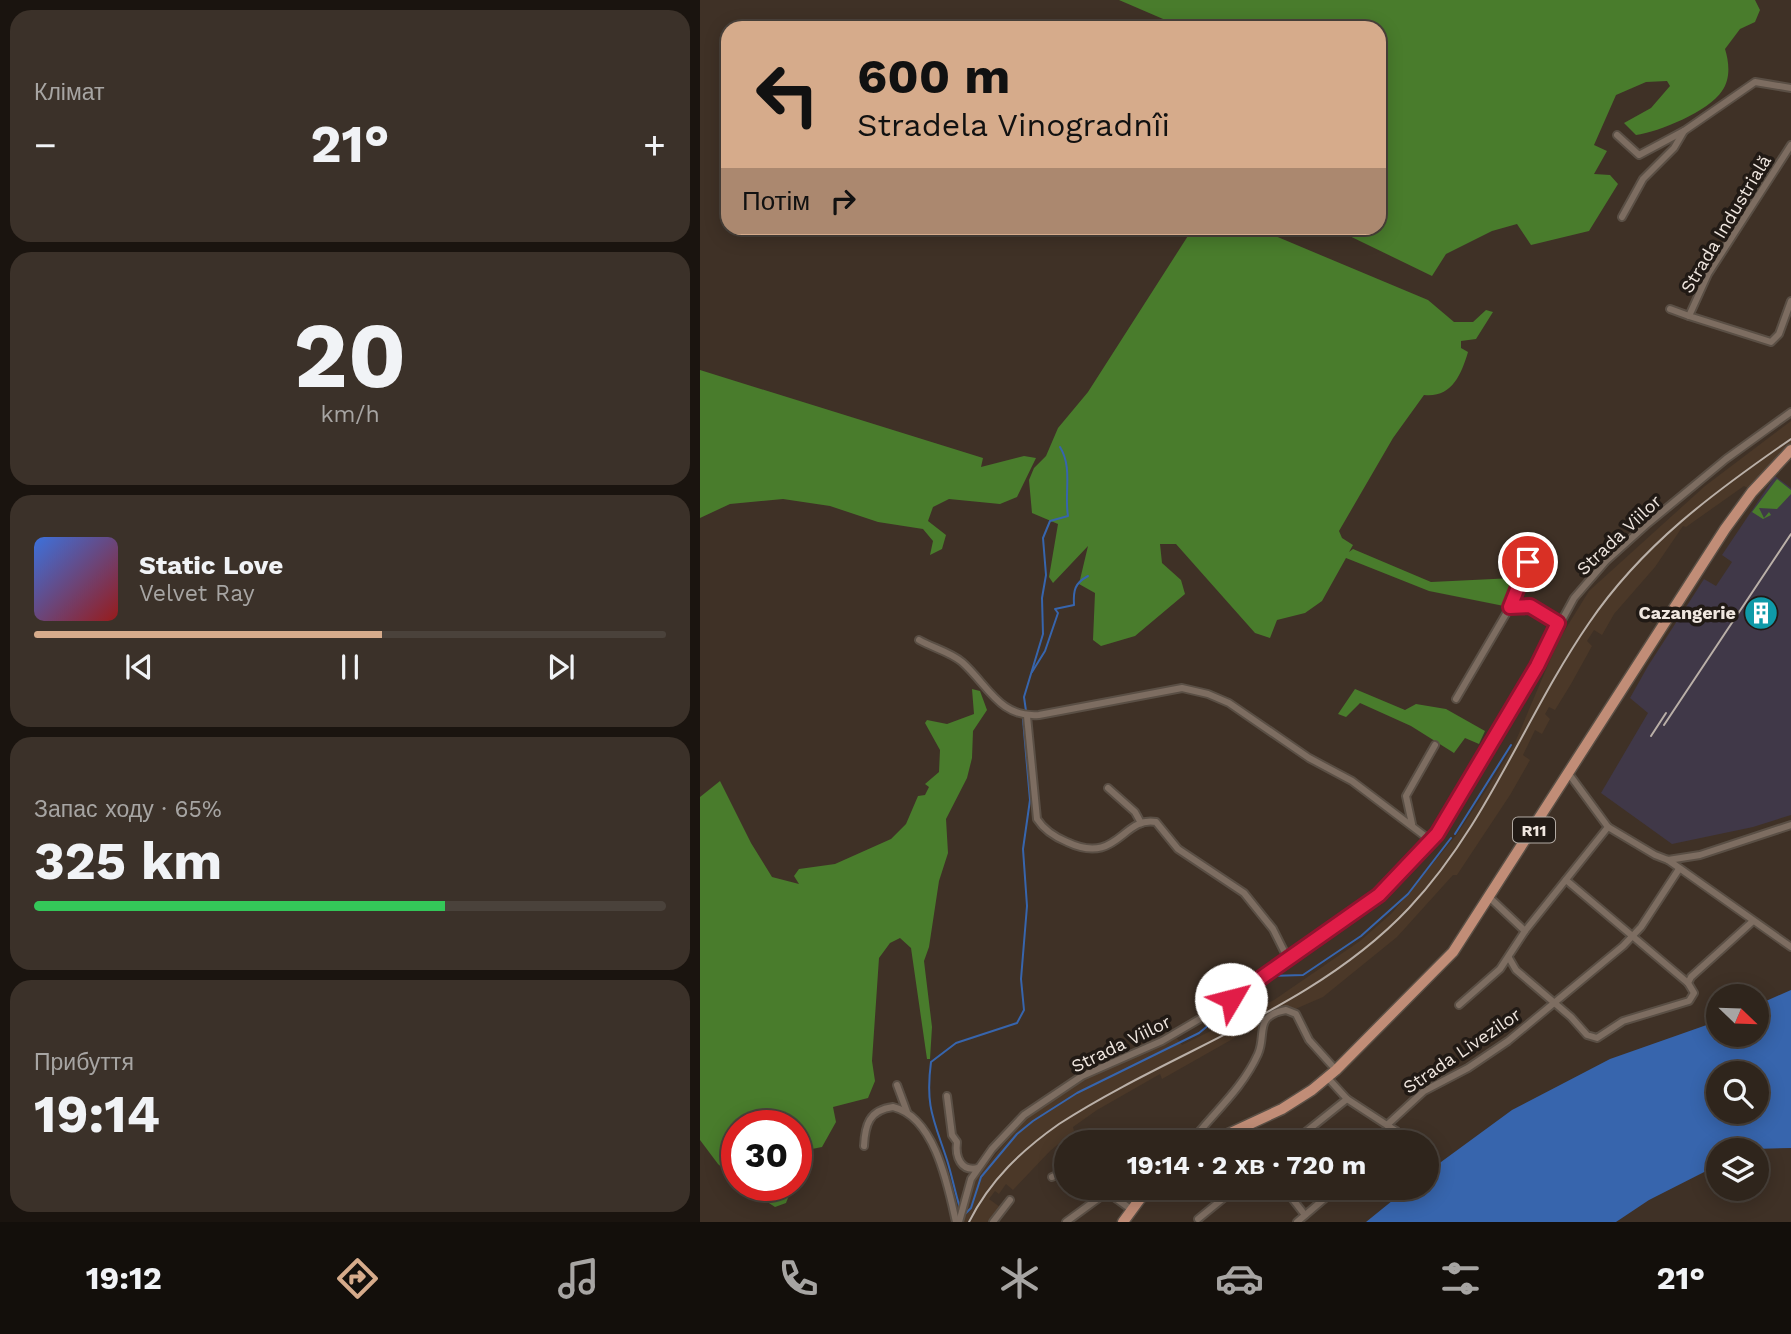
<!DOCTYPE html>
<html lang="uk">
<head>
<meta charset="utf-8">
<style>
	:root { --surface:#2f251c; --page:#3b3129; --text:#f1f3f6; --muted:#a7a5a3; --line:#4a423b; --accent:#d6ab8b }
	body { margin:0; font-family:"Work Sans",sans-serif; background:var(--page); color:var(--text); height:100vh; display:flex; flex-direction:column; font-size:26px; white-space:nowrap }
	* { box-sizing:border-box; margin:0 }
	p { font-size:23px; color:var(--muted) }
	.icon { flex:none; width:38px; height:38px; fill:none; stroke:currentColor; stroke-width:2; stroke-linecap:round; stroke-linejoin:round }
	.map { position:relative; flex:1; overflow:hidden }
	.drawer { display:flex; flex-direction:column; gap:10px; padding:10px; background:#1a140f; width:700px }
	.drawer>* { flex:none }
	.guide { position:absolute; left:21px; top:21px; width:665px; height:214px; border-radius:21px; box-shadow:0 4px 18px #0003,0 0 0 2px var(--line); background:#d6ab8b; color:#111; overflow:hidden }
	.needle { width:46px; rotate:113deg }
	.controls { position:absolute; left:1006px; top:984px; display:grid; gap:14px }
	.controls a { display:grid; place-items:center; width:63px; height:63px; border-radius:50%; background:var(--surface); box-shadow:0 4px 18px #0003,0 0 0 2px var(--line); font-size:35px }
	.speed { position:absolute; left:21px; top:1110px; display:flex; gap:14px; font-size:35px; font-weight:700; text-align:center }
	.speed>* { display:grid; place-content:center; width:91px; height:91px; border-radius:50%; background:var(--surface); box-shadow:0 4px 18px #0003,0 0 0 2px var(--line); line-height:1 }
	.speed .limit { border:10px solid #d22; background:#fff; color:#111 }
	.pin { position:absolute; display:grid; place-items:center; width:60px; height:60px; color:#fff; margin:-30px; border:4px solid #fff; border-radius:50%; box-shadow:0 2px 7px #0007 }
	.me { position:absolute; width:77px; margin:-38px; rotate:53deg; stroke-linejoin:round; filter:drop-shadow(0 0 5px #0008) }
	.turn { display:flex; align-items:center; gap:24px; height:147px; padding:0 21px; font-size:32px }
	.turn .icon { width:91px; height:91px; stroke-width:2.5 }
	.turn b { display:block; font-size:49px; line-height:60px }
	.then { display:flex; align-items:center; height:66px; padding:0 21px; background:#0003; gap:14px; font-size:26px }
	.big { font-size:52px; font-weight:700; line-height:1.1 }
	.drawer .tile { flex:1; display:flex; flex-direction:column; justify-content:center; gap:10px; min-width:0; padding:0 24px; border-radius:21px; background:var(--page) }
	.drawer .dial { align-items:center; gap:0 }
	.dial b { font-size:91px; line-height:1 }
	.song { display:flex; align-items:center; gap:21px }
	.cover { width:84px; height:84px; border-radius:10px; background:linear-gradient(135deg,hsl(220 70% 55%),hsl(0 70% 35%)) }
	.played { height:7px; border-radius:4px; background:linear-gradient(90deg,var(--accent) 55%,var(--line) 55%) }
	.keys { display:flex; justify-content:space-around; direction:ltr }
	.heat { display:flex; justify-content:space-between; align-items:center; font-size:38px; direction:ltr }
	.charge { height:10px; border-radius:5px; background:linear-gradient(90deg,#34c759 65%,var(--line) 0) }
	.trip { position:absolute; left:354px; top:1130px; width:385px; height:70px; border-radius:35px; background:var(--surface); box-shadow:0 4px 18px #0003,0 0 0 2px var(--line); font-weight:700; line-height:70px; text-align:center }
	.tab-bar { display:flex; height:112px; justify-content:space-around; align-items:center; background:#130f0b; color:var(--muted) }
	.tab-bar .icon { width:49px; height:49px }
	.tab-bar .current { color:var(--accent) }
	.tab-bar b { font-size:32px; color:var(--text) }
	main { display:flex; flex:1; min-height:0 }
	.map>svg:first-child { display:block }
	.industrial { fill:#403848 }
	.built { fill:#4b3828 }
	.forest { fill:#497c2c }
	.water { fill:#3765ad; fill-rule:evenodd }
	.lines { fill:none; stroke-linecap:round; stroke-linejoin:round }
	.stream { stroke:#3765ad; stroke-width:2 }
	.minor-casing { stroke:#5a4f45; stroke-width:10 }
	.primary-casing { stroke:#5a4f45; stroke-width:13 }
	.minor { stroke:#7d6d61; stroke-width:6 }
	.primary { stroke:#c18d77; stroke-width:10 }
	.rail { stroke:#bab0a8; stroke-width:2 }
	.route-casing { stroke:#92132f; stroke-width:18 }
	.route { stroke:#e11d48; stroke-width:12 }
	.labels { text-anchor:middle; stroke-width:7; stroke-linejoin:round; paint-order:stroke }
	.shield { fill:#211a15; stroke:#b2aaa3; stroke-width:2 }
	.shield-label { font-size:16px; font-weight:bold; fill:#f0e7e0 }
	.street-label { font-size:18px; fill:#f0e7e0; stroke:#211a15 }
	.poi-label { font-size:18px; font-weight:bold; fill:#f0e7e0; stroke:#211a15; text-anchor:end }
</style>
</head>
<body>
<main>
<section class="drawer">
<div class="tile"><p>Клімат</p>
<div class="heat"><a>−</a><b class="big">21°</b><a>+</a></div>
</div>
<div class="tile dial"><b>20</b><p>km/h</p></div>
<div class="tile">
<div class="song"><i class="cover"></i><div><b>Static Love</b><p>Velvet Ray</p></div></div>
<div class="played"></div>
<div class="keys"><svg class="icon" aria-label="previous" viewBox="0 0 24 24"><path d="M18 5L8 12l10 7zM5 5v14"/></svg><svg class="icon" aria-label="pause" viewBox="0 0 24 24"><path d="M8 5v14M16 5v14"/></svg><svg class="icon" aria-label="next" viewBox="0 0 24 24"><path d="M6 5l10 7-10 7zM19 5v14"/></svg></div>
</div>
<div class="tile"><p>Запас ходу · 65%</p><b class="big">325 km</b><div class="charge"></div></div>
<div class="tile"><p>Прибуття</p><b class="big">19:14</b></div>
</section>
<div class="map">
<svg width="1091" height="1222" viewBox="0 0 1091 1222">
	<rect width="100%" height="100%" fill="#3f3126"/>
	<polygon class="industrial" points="1075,476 1091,488 1091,815 1053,827 972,844 901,793 948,713 930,698 948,666 1004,579 1016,586 1032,562 1022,555"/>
	<polygon class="built" points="1091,421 1091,447 1048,488 1044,486 986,527 983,526 955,567 914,614 902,635 894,630 887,641 892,646 871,684 855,710 849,707 845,714 850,719 842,734 835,730 823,755 830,760 810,795 757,875 753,875 697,937 623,997 570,1020 555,1031 552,1028 462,1079 460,1074 397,1110 373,1127 374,1131 350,1151 313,1190 306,1184 299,1194 295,1191 289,1199 300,1207 290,1222 263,1222 271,1184 327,1117 394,1073 476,1037 482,1045 574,1000 660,941 692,913 758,833 796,775 814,745 858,641 889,591 1005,486"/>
	<g class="forest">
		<path d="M419,0H1055L1060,10L1055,22L1040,29L1025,49C1029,62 1031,78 1022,91C1009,111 959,132 936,135L924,123L951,108L970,86L967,81L946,82L916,95L894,145L907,151L894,174L910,175L918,184L889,231L831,245L817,224L792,231L746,254L732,276L633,228H679V28H484Z"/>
		<path d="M493,228H556L728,300L754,322H773L786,310L793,312L776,339L761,341V348L768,352C761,376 751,398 724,395L693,438L639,531L642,538L653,545L649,552L653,549L731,582L814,578L804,606L729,591L646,558L622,601L605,613L577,620L570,638L555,633L476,544H460L462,563L481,580L485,594L435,636L401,646L393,640L395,593L379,584L388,546L353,583L349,577L358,524L332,513L329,480L334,468L346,456L358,428L388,392Z"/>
		<polygon points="0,370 283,458 281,467 324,456 336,458 317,497 300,504 249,499 233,507 228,521 246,535 242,549 230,555 233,541 223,529 178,522 130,506 83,499 30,504 0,518"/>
		<polygon points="1077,479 1091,490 1091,494 1077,509 1059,508 1064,518 1069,512 1071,515 1063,519 1052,512"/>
		<polygon points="272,689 280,691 287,710 273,731 272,758 267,778 246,819 248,853 239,881 229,947 224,961 232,1027 230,1059 227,1059 211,948 200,938 190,943 179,958 172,1061 175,1081 168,1098 133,1107 136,1122 122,1147 112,1149 96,1177 96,1125 37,1125 37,1181 18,1164 0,1140 0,797 20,781 51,843 72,877 99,884 94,876 99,869 135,864 191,839 206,824 218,796 225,795 229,787 225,784 239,772 240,750 225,723 227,720 247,724 274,714"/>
		<polygon points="655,689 705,710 716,704 746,709 785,731 779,744 765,738 754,753 711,726 660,703 646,717 638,714"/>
		<polygon points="41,1185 93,1185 86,1203 75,1207"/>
	</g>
	<path class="water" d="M1091,990V1148L1018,1150V1165L949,1200L916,1222H666L708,1188H726V1173L812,1110L862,1084L910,1059L1018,1021V1034H1057V1005ZM1018,1073H1057V1111H1018Z"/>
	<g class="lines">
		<g class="stream">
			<path d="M332,672L345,651L358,613L355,609L374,605C373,590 375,583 388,576"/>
			<path d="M326,711L324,697L343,634L342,598L346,575L343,538L350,521L368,516C364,493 373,468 360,447"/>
			<polyline points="755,834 811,745"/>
			<path d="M260,1208C255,1192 252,1176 247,1160C234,1120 225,1107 231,1062L256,1043L317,1023L324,1010L321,979L327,906L323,849L330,800L323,719"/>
			<polyline points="263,1216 271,1208 281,1177 317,1134 333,1121 377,1093 499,1033 569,976 603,975 661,936 708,894 751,838"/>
		</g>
		<g class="minor-casing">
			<g id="minor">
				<polyline points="917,135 939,155 984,131"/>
				<polyline points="1091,145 1008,274 989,316 1071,342 1079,334 1091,301"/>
				<polyline points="922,217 943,179 974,148 984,131 1055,82 1091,88"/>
				<polyline points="970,309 989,316"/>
				<polyline points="810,607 832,555"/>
				<path d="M219,640C233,648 250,652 262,662C288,685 299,718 339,715L482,688L508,694L529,703L609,758L652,781L730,840"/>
				<polyline points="756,699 810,607 830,606 858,623"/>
				<path d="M327,716L337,819C344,830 355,837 367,842C418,866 422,816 456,822L478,849L544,893L573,929L587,957"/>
				<polyline points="869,774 908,827 955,855 968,860 1000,855 1091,825"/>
				<polyline points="408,788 435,812 441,823"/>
				<polyline points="712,824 706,796 735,745"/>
				<polyline points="968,860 1091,947"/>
				<polyline points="866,880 988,983"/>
				<polyline points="790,898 825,931"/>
				<polyline points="809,958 816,970 871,1017 887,1035 897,1038 923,1021 989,1001 994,993 988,983 991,977 1053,921"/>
				<polyline points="759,1005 800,969 825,931 908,827"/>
				<polyline points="627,1077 647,1099 696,1131 708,1143"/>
				<polyline points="197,1085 207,1112"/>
				<path d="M247,1096L252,1135L257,1142C255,1157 261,1172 278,1168"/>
				<polyline points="687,1125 724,1091 768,1068 808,1041 923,946 941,927 979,869"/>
				<path d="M498,1143L499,1132C520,1107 544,1085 558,1054C567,1034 553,1016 586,1010L596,1014L609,1040L636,1070"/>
				<polyline points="592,1143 647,1099"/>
				<polyline points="686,1143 696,1131"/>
				<path d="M164,1146C165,1125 169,1110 193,1107C235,1117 248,1186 256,1222"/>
				<polyline points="352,1177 366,1171"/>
				<polyline points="584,1188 605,1215"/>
				<polyline points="498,1219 536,1188"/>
				<polyline points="259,1222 271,1179 292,1149 324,1115 382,1076 462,1041 515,1010 690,886 752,815 776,765 837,666 874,598 906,561 945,526 1026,459 1091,412"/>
				<polyline points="293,1222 310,1200"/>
				<polyline points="366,1222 407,1192 432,1210"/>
				<polyline points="597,1222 637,1188"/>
			</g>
		</g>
		<g class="primary-casing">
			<g id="primary">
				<polyline points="509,1143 582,1109 612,1090 636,1070 753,952 1025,529 1052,492 1091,450"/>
				<polyline points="423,1222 448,1188"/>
			</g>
		</g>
		<use href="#minor" class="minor"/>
		<use href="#primary" class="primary"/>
		<g class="rail">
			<polyline points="964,725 1091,534"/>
			<polyline points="951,736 966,713"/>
			<path d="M269,1222C290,1180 322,1150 359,1124C473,1050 614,1009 709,908C788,824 825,716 889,623C942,545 1014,492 1091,439"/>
		</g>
	</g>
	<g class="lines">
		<g class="route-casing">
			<polyline id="route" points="531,999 679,895 737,834 837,666 858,623 830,606 810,607 828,562"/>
		</g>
		<use href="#route" class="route"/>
	</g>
	<defs>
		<g id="building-disc" transform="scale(1.75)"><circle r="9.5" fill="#0f9aa8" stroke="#211a15"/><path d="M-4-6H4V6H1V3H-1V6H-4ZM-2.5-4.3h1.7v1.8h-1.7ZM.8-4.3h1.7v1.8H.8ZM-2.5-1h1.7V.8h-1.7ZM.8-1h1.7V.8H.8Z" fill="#fff"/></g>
	</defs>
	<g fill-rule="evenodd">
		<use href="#building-disc" x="1061" y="613"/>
	</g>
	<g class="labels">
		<rect class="shield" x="813" y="817.5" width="42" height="25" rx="5"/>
		<g class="shield-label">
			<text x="834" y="836">R11</text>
		</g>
		<g class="street-label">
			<text transform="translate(1026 224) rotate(-59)" y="6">Strada Industrială</text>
			<text transform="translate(919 535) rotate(-43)" y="6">Strada Viilor</text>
			<text transform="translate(421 1044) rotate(-26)" y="6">Strada Viilor</text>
			<text transform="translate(762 1051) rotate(-34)" y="6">Strada Livezilor</text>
		</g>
		<g class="poi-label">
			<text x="1036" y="619">Cazangerie</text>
		</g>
	</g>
</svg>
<div class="controls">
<a><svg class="needle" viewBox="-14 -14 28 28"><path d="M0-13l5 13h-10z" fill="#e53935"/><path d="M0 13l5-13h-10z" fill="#a7a5a3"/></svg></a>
<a><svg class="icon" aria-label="search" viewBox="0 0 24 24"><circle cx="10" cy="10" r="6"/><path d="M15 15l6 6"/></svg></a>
<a><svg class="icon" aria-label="layers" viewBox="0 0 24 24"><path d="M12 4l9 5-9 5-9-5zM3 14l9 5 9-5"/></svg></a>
</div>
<div class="speed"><div class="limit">30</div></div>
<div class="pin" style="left:828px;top:562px;background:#d93025"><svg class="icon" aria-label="arrive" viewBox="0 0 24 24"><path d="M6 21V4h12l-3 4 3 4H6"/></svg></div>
<svg class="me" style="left:531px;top:999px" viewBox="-20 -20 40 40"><circle r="19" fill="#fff"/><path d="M0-13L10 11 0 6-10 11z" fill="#e11d48"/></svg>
<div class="trip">19:14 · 2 хв · 720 m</div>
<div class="guide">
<div class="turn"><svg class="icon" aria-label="left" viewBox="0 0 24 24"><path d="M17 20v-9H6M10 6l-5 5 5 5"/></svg><div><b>600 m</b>Stradela Vinogradnîi</div></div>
<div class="then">Потім<svg class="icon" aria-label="right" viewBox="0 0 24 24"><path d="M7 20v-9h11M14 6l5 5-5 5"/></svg></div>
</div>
</div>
</main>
<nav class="tab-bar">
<b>19:12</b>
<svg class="icon current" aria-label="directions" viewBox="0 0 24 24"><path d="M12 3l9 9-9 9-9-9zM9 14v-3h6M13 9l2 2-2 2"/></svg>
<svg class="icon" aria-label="music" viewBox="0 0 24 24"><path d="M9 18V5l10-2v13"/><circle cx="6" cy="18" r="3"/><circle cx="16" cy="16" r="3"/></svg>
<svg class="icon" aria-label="phone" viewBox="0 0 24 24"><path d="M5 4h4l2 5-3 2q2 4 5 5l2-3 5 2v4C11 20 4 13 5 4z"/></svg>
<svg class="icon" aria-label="climate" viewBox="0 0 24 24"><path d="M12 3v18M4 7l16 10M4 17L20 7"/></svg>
<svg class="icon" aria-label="car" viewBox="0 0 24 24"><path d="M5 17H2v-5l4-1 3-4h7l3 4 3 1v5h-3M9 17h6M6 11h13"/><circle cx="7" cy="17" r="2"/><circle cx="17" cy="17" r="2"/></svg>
<svg class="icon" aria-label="filters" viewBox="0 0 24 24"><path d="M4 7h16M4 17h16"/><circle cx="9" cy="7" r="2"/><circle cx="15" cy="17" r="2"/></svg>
<b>21°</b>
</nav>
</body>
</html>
